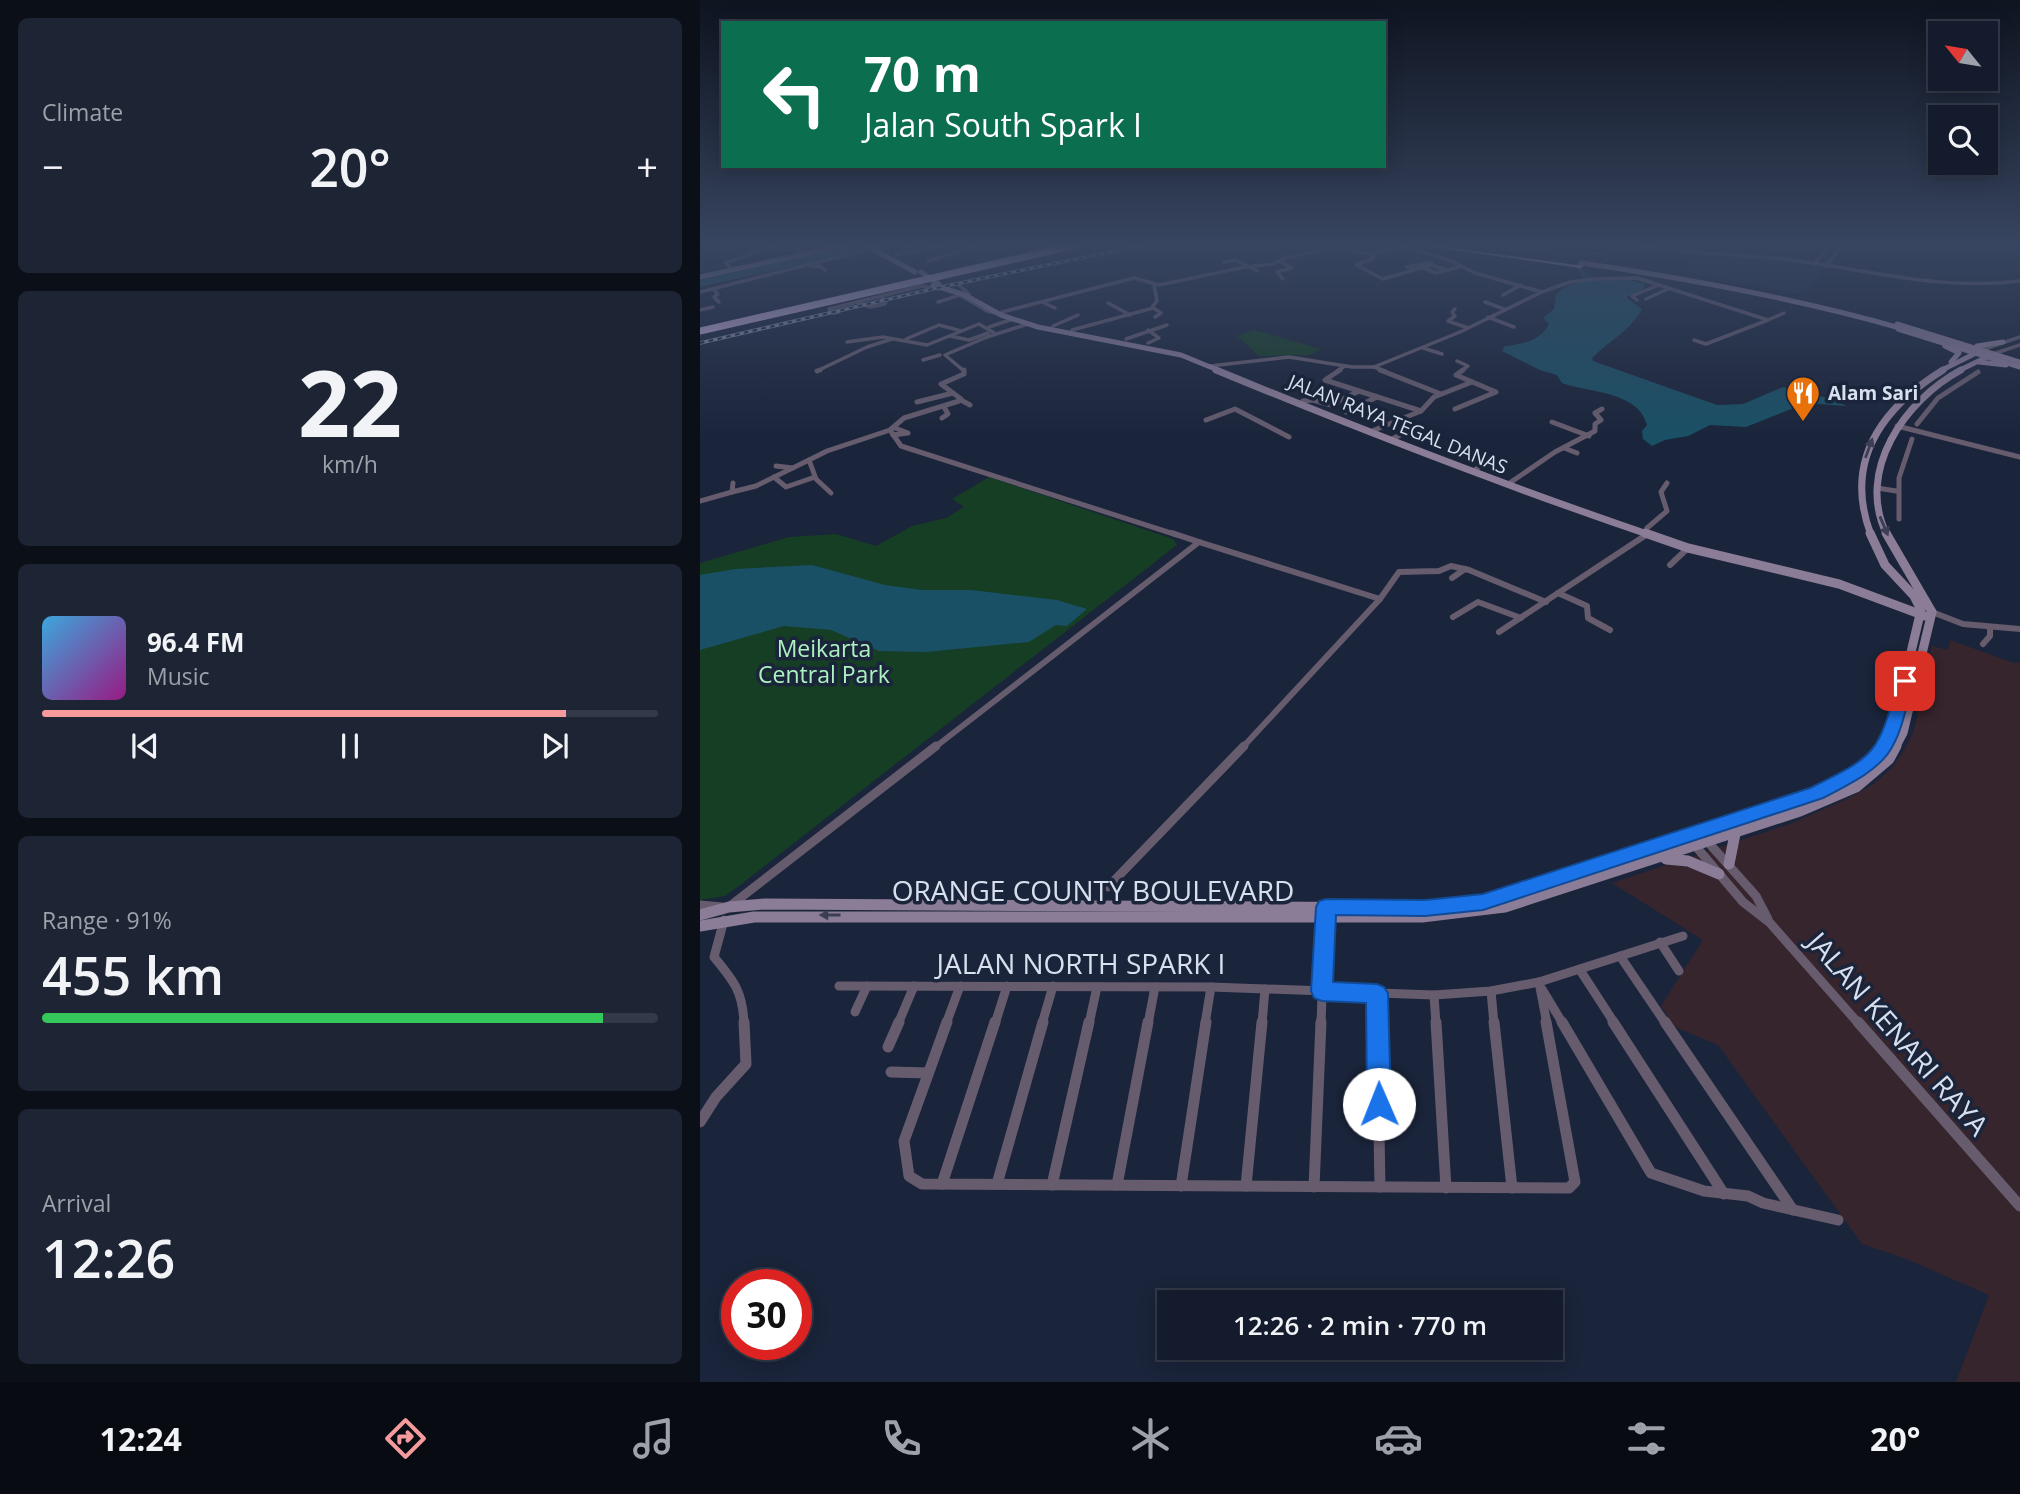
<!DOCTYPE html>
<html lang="en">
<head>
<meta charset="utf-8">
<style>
	:root { --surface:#141b2c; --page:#1d2434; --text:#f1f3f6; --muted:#9da1a9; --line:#333948; --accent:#f59b9e }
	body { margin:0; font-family:"Open Sans",sans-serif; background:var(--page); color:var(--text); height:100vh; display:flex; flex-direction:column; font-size:26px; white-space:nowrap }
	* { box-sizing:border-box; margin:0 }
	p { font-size:23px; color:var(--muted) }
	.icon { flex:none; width:38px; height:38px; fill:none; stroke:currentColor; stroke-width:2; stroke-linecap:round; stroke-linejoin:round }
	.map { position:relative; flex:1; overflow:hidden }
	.sheet { display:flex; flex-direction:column; gap:18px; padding:18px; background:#0b0f18; width:700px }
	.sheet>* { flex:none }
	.top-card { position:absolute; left:21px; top:21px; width:665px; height:147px; border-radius:0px; box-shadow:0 4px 18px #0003,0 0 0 2px var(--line); background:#0b6e4f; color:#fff; overflow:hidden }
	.needle { width:46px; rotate:300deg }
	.tools { position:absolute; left:1228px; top:21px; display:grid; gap:14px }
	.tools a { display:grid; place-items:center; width:70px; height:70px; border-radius:0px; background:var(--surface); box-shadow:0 4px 18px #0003,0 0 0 2px var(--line); font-size:35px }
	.speed { position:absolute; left:21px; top:1269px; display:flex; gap:14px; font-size:35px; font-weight:700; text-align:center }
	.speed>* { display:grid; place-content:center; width:91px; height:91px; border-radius:50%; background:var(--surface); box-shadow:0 4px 18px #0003,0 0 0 2px var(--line); line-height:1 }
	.speed .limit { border:10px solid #d22; background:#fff; color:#111 }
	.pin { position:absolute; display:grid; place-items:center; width:60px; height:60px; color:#fff; margin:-30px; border-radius:14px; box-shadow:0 4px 10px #0006 }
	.me { position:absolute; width:77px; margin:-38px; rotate:359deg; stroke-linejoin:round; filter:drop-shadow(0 0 5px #0008) }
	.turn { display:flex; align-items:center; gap:24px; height:147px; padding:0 28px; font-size:32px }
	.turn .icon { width:91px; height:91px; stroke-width:2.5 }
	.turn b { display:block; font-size:49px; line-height:60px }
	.big { font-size:52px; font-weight:600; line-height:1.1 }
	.sheet .card { flex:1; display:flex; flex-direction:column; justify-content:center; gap:10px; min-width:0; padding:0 24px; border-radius:10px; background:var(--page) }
	.sheet .dial { align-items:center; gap:0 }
	.dial b { font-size:91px; line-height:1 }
	.song { display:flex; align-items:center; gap:21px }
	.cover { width:84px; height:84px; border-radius:10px; background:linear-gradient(135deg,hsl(200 70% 55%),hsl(310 70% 35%)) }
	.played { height:7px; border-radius:4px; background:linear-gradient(90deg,var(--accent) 85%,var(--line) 85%) }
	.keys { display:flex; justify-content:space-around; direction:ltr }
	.heat { display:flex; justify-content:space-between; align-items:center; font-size:38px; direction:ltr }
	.charge { height:10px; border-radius:5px; background:linear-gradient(90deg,#34c759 91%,var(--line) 0) }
	.trip { position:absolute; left:457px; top:1290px; width:406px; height:70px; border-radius:0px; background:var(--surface); box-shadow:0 4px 18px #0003,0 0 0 2px var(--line); font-weight:600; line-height:70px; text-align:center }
	.dock { display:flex; height:112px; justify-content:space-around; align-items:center; background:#080b12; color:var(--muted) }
	.dock .icon { width:49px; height:49px }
	.dock .on { color:var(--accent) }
	.dock b { font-size:32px; color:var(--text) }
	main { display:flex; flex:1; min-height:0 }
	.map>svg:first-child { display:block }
	.industrial { fill:#37252e }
	.built { fill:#202d49 }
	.green { fill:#153e24 }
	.water { fill:#1a5065 }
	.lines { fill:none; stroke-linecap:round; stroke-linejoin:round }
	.stream { stroke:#1a5065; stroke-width:2 }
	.street-far4 { stroke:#665c6e; stroke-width:3.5 }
	.street-far3 { stroke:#665c6e; stroke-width:5 }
	.street-far2 { stroke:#665c6e; stroke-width:6 }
	.street-far1 { stroke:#665c6e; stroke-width:9 }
	.street { stroke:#665c6e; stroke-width:11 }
	.secondary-far3 { stroke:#8b7c97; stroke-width:5 }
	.secondary-far2 { stroke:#8b7c97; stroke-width:7 }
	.secondary-far1 { stroke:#8b7c97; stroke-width:9 }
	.secondary { stroke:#8b7c97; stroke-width:11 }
	.highway { fill:#c2aad5; fill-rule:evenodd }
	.rail-casing { stroke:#848d9f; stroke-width:3.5 }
	.rail { stroke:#1a243a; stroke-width:2; stroke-dasharray:4.5; stroke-linecap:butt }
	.secondary-bridge { stroke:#8b7c97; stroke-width:5 }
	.highway-bridge { stroke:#c2aad5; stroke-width:7 }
	.oneway { fill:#3c3e56 }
	.route { fill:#1a73e8; stroke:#114b97; stroke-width:2 }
	.labels { text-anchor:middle; stroke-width:7; stroke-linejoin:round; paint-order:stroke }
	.far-poi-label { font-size:19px; font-weight:bold; fill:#d8e0ef; stroke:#1a243a; text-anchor:start }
	.far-street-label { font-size:19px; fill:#d8e0ef; stroke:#1a243a }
	.park-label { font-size:23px; fill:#adf1c0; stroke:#1a243a }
	.near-street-label { font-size:28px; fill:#d8e0ef; stroke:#1a243a }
</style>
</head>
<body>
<main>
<section class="sheet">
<div class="card"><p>Climate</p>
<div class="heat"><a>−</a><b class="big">20°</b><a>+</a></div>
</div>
<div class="card dial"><b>22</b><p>km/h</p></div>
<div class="card">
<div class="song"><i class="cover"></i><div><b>96.4 FM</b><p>Music</p></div></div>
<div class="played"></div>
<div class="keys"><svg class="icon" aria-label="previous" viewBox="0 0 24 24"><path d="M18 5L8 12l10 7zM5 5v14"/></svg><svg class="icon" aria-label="pause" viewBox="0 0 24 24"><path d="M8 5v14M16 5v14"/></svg><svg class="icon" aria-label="next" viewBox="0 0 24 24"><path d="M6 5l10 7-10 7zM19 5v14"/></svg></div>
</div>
<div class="card"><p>Range · 91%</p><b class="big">455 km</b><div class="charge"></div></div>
<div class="card"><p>Arrival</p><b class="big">12:26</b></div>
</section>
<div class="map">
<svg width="1320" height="1382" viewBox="0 0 1320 1382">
	<rect width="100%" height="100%" fill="#1a243a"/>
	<polygon class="industrial" points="1250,640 1314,663 1320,662 1320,1382 1256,1382 1289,1295 1204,1258 1162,1244 1018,1045 973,1026 961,1006 1003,940 912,883 1090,824 1149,798 1172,785 1192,768 1205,749 1214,730 1232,646 1248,650"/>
	<polygon class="built" points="997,254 1068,259 1126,268 1104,295 983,271"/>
	<g class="green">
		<polygon points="554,330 621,349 610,355 559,356 537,336"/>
		<polygon points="289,477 473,539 477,545 39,886 25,896 0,900 0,563 89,537 136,534 176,546 212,526 246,518 264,507 252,499"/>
	</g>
	<g class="water">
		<polygon points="156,245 186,245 0,287 0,280"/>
		<path d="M924,279L945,284L942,291L926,297L942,309C930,331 909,341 892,358L893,361L1017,405L1043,404L1083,387L1136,400L1146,406L1106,403L1046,427L1010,425L988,436L965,440L952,446L943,439L942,431L947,425C938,391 890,393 862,383L857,375L840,370L802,351L805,346C823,344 840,341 849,324L843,318L854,309L856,295C872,277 901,280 924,279Z"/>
		<polygon points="112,565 185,585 222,590 271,590 357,600 387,609 367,626 356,625 329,642 226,652 179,651 131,630 84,626 0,650 0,575 35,569"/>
	</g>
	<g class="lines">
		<g class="stream">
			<polyline points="799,245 873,255 906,252"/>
			<polyline points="878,268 891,278"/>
			<polyline points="879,269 887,281"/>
		</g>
		<g class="street-far4">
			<polyline points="93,245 103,254"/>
			<path d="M941,245C991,255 1041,254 1091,260C1169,270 1241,291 1320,281"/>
			<polyline points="208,252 202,248 215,245"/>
			<polyline points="51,253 78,245"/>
			<polyline points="195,255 245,245"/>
			<polyline points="672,256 674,258 656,265 683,279 731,265 747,270"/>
			<polyline points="228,261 279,245"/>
			<polyline points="580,261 592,268 577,272 583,279"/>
			<polyline points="523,262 536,260 557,271"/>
			<polyline points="1114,264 1131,245"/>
			<polyline points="111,266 120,266 125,270"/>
			<polyline points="1126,266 1143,245"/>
			<polyline points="31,268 25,263 51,254 49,251"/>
			<polyline points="723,268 736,273 759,267"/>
			<polyline points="715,269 707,267 732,262"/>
			<polyline points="259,285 269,294"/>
			<polyline points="454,285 457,301 452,307 461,313 455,317"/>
			<polyline points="13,289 18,294 14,297 19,302"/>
			<polyline points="0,292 178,247"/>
			<polyline points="803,295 821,285"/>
			<polyline points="946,299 968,289"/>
			<polyline points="937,300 932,296 956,286"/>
			<polyline points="157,302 170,307 185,304 186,301 180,296"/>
			<polyline points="238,302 260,295 287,311 296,313"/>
			<polyline points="342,302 355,308"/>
			<polyline points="785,302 804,309"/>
			<polyline points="408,303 430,315"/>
			<polyline points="755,309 752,312 755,316 748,321 768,328"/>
			<polyline points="0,310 13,307"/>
			<polyline points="139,312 133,313 129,309 222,286 239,289"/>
			<polyline points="302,312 434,278 459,285 545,267 573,264 585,258 637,247 668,254 707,247 751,261 775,273 842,292"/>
			<polyline points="788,317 814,327"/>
			<polyline points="1068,320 1084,313"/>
			<polyline points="353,326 378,315"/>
			<polyline points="289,327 313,319"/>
			<polyline points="372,330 453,308"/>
			<polyline points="448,330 459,338 448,343"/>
			<polyline points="250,336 269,340 288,333"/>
			<polyline points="206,339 239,325 261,331"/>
			<polyline points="426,339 467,325"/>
			<polyline points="147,342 183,337 227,345 279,324 296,334"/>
			<polyline points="723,348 742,354"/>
			<polyline points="1282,350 1320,337"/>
			<polyline points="1293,354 1320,345"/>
			<polyline points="223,360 240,355"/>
			<polyline points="757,361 768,366 761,371"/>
			<polyline points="510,366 589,357 652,367 674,367 760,332 842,292 870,282 894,279 937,278 1068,320 1006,344 994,340"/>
			<polyline points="674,367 685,371"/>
			<polyline points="117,371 167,347 192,339"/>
			<polyline points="264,371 245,355 287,337 328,324"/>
			<polyline points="637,371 645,366"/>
		</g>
		<g class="street-far3">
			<polyline points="640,370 625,380 721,411"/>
			<polyline points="680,370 741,394"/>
			<polyline points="117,371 120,370"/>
			<polyline points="261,400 270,405"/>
			<polyline points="603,401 613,400 631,405 657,392"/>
			<polyline points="217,402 253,393"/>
			<polyline points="755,409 796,392 756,375 763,370"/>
			<polyline points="646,412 677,397"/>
			<polyline points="242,418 248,414 244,407"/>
			<polyline points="506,420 535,409 589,437"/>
			<polyline points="852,422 889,436"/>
			<polyline points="1217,424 1238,398 1278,372"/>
			<polyline points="1197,426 1320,457"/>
			<polyline points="190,430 201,446 477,535"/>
			<polyline points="672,431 721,411 734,397 772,382"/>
			<polyline points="193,435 208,433 195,428"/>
			<polyline points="692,439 712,429"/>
			<polyline points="864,448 877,453"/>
			<polyline points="76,466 93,468"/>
			<polyline points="776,469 784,464"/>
			<polyline points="74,477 86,487 115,477"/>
			<polyline points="811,482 855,452 895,431 895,424 901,420 895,413 902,409"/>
			<polyline points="33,483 32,492 56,486 109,460"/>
			<polyline points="1177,488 1196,491"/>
			<polyline points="131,493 116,479 109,460 127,451 190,430 204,418 259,401 261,399 241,384 264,374 264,370"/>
			<polyline points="0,501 32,492"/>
			<polyline points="1199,519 1199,478 1212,439"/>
			<polyline points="947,528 967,511 961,492 967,483"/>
		</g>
		<g class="street-far2">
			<polyline points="472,533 499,542"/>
			<polyline points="970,565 988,548"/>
			<polyline points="752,578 765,569"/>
			<polyline points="858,593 887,606 888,618 910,630"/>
			<polyline points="680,599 699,572 739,571 751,566 769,570 846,602"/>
			<polyline points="1232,612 1263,624 1320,629"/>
			<polyline points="753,617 778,602 821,618"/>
			<polyline points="799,632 946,535"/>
			<polyline points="1283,644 1290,636 1290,628"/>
			<polyline points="234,748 499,542 680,599 542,748"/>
		</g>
		<g class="street-far1">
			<polyline points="1007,841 1056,896 1068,919"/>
			<polyline points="993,843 1043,902 1070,923 1159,1024"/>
			<polyline points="408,887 544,746"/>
			<polyline points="0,905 22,907"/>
			<polyline points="30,906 236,746"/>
			<path d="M24,920L14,957C34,981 43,992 44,1024"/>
			<polyline points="960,942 979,971"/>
			<polyline points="920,956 966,1024"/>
			<polyline points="880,970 915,1024"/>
			<polyline points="839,982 847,1024"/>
			<polyline points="139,986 511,987 734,995 791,991 839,982 983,936"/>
			<polyline points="842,989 863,1024"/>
			<polyline points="791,991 794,1024"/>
			<polyline points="677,994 677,1024"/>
			<polyline points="734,995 736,1024"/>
			<polyline points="155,1012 167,986"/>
			<polyline points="198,1024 214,986"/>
			<polyline points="246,1024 260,986"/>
			<polyline points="295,1024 307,986"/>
			<polyline points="342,1024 353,986"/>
			<polyline points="389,1024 397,987"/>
			<polyline points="448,1024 455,987"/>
			<polyline points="505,1024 511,987"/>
			<polyline points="562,1024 565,989"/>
			<polyline points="621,1024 625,915"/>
		</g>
		<g class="street">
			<polyline points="247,1022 204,1141 209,1176 222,1184 869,1188 875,1182 846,1022"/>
			<polyline points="677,1022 680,1187"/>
			<polyline points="736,1022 746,1188"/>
			<polyline points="794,1022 812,1188"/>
			<polyline points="862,1022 951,1173 1004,1191 1048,1196 1063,1203 1138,1220"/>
			<polyline points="913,1022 1024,1194"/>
			<polyline points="965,1022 1093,1210"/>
			<polyline points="1158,1022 1320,1206"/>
			<polyline points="188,1047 199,1022"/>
			<polyline points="191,1072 228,1073"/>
			<polyline points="0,1122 16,1097 46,1064 44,1022"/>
			<polyline points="242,1184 295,1022"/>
			<polyline points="297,1184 343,1022"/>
			<polyline points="352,1185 389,1022"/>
			<polyline points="417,1185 448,1022"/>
			<polyline points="481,1186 506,1022"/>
			<polyline points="546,1186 562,1022"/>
			<polyline points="614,1187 621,1022"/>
		</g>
		<g class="secondary-far3">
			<polyline points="165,245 215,272"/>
			<path d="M880,266L882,263C990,279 1095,298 1200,328"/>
			<polyline points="0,277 146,245"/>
			<polyline points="233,285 265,295 301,315 338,327 481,355 520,371"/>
			<polyline points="1197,324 1320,362"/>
			<polyline points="1245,346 1259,353 1251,362"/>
			<polyline points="1277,346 1303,342"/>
			<polyline points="1279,362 1306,365"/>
			<polyline points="1240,371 1282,350"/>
			<polyline points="1258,371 1293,354"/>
		</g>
		<g class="secondary-far2">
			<path d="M516,370C659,429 803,485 950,535"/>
			<path d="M1171,535C1143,461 1182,408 1243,370"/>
			<path d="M1187,535C1155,471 1205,400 1261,370"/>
		</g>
		<g class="secondary-far1">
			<polyline points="945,533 988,548 1139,584 1225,616"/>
			<polyline points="1170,533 1185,565 1214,596 1221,610 1193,728 1183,748"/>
			<polyline points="1186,533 1232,612"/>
			<polyline points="1195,748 1203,733 1232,612"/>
		</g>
		<g class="secondary">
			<polyline points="966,859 988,861 1019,874"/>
			<polyline points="1029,864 1035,834"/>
			<polyline points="0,915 29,907 65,904 725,908 761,905 802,897 1133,786 1161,769 1184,746"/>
			<polyline points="0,926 54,917 722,917 805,907 1100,811 1156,787 1189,759 1196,746"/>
		</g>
		<g class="highway">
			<polygon points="376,245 390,245 372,249 369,247"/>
			<polygon points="718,245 732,245 883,266 880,268"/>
		</g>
		<g class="rail-casing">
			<polyline id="rail" points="0,343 241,287 444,245"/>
		</g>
		<use href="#rail" class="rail"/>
		<g class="secondary-bridge">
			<polyline points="221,272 239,284"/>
			<polyline points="1198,329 1320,367"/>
		</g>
		<polyline class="highway-bridge" points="0,331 377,245"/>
	</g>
	<defs><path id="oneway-solid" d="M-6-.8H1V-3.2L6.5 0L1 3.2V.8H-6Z" transform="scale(1.75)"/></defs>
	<g class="oneway">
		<use href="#oneway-solid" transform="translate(1169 448) rotate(-70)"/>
		<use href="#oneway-solid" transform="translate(1184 526) rotate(67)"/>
		<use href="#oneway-solid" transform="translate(130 915) rotate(180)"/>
	</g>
	<linearGradient id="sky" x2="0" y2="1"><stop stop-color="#0e1420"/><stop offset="0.56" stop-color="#384560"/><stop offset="1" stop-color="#384560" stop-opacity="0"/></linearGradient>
	<rect width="1320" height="438" fill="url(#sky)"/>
	<path class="route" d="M1205,676L1213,681C1195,756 1193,762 1123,798L783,910L725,916L636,915L633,982L677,984L684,987L688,993L691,1104L687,1112L679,1116L671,1112L667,1104L666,1003L622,1001L614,998L611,991L616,907L619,901L626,899L725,900L783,894L1110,788C1178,755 1178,753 1198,681Z"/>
	<defs>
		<g id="restaurant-pin" transform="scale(1.75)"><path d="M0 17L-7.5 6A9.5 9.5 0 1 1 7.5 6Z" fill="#e8710a" stroke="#1a243a"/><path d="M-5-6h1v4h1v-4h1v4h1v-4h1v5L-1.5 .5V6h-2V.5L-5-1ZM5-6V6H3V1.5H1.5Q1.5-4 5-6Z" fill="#fff"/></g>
	</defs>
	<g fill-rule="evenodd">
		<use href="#restaurant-pin" x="1103" y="393"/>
	</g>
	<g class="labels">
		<g class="far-poi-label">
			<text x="1128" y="400">Alam Sari</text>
		</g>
		<g class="far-street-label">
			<text transform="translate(698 424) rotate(22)" y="7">JALAN RAYA TEGAL DANAS</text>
		</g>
		<g class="park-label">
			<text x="124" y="657">Meikarta<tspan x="124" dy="26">Central Park</tspan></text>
		</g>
		<g class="near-street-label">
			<text x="393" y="901">ORANGE COUNTY BOULEVARD</text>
			<text x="381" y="974">JALAN NORTH SPARK I</text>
			<text transform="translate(1198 1034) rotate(49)" y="10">JALAN KENARI RAYA</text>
		</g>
	</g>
</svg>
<div class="tools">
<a><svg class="needle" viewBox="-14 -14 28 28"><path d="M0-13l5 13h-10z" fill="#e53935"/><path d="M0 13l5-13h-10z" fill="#9da1a9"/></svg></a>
<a><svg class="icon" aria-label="search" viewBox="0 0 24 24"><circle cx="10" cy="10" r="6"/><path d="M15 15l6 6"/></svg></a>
</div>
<div class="speed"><div class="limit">30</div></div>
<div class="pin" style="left:1205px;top:681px;background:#d93025"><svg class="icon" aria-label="arrive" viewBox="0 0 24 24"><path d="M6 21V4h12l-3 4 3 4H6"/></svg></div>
<svg class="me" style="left:679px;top:1104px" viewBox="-20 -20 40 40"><circle r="19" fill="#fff"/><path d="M0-13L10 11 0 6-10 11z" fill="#1a73e8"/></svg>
<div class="trip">12:26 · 2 min · 770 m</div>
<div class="top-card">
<div class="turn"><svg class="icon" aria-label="left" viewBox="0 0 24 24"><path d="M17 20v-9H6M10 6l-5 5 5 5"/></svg><div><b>70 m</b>Jalan South Spark I</div></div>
</div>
</div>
</main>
<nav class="dock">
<b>12:24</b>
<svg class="icon on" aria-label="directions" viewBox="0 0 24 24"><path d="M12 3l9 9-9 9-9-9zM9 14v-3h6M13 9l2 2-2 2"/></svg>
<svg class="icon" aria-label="music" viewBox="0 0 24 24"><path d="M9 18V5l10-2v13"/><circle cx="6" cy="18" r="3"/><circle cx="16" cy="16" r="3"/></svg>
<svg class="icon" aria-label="phone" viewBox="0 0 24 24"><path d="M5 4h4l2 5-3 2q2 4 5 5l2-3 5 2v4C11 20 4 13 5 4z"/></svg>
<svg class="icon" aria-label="climate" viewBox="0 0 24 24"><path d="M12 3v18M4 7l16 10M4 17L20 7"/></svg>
<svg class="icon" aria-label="car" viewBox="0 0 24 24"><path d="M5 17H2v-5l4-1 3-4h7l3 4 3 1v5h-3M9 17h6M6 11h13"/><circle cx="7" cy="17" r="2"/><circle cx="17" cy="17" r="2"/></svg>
<svg class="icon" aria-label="filters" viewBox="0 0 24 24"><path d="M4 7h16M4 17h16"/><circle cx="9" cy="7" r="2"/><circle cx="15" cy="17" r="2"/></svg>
<b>20°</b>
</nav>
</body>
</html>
